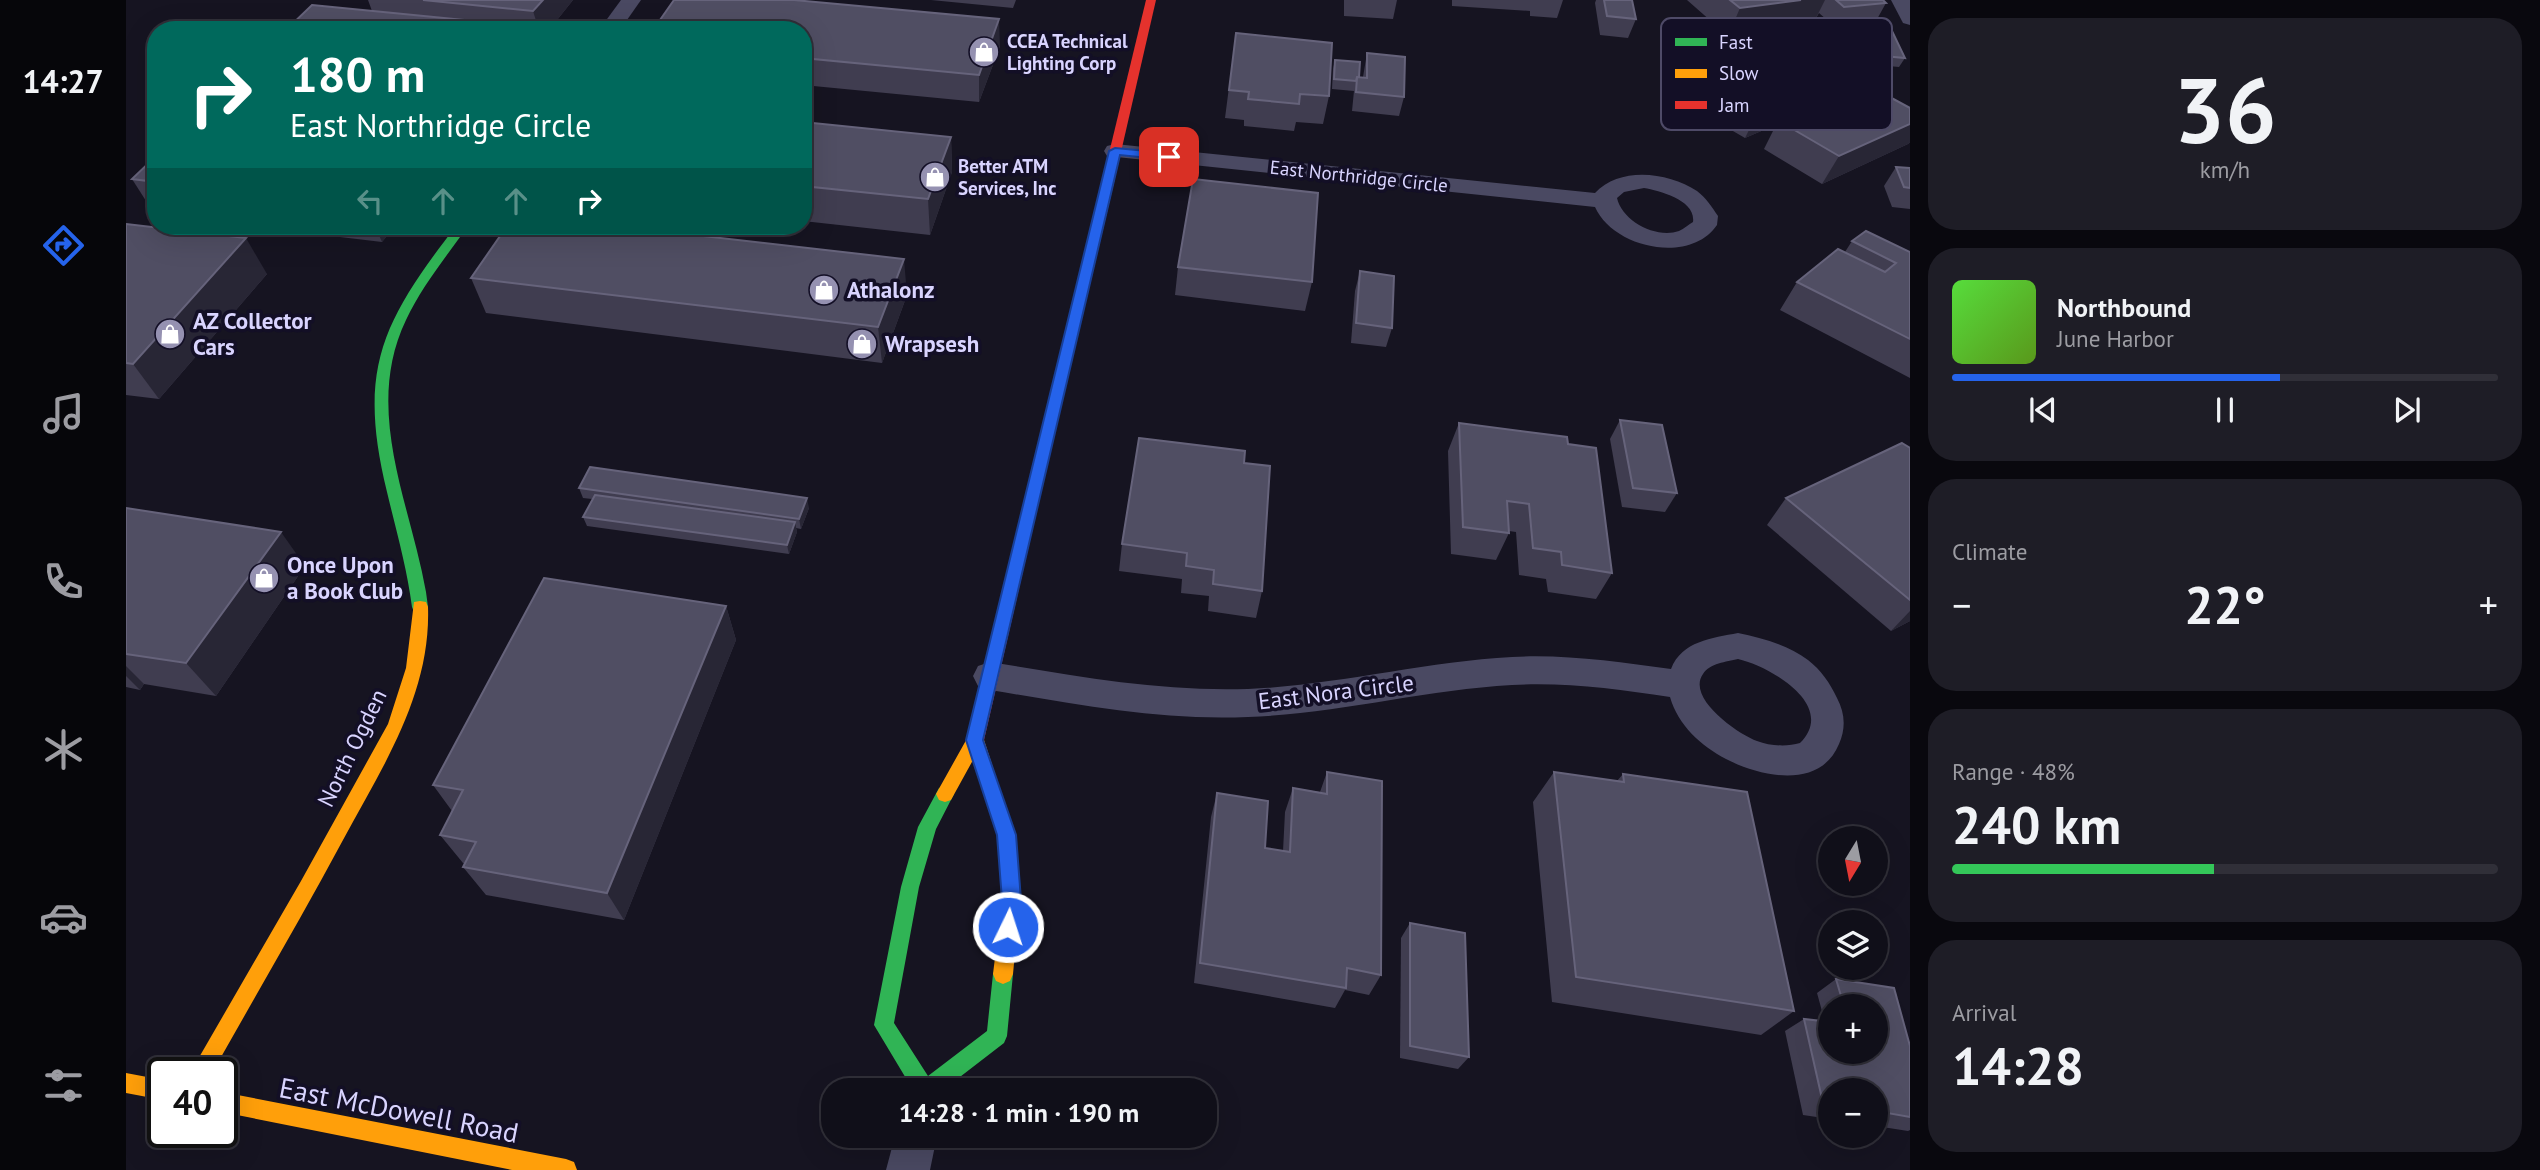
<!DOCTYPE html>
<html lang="en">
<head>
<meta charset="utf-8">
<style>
	:root { --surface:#100f19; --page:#1e1d26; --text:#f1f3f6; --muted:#9c9ca2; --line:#302f38; --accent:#2563eb }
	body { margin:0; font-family:"PT Sans",sans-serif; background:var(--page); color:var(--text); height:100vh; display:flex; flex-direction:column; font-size:26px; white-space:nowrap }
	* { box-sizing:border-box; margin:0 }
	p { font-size:23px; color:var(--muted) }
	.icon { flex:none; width:38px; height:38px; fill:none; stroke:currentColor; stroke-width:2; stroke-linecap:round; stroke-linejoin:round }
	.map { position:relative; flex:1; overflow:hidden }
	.details { display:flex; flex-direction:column; gap:18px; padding:18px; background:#09080e; width:630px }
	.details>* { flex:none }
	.top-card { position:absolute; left:21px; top:21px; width:665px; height:214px; border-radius:28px; box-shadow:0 7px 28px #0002,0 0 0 2px var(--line); background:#00695c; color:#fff; overflow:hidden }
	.needle { width:46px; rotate:190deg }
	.buttons { position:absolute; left:1692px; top:826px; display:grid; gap:14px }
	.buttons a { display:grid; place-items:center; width:70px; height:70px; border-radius:50%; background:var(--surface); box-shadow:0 7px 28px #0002,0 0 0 2px var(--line); font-size:35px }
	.speed { position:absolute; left:21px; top:1057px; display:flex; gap:14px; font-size:35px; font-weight:700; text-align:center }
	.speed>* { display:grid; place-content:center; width:91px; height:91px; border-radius:50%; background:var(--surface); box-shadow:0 7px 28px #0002,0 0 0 2px var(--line); line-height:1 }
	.speed .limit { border:4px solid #111; border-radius:10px; background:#fff; color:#111 }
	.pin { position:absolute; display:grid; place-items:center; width:60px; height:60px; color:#fff; margin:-30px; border-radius:14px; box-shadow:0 4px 10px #0006 }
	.me { position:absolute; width:77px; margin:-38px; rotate:4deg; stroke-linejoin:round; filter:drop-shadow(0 0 5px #0008) }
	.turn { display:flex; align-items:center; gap:24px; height:147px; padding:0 28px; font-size:32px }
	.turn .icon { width:91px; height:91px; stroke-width:2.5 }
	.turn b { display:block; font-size:49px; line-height:60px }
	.lanes { display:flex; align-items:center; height:66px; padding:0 28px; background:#0003; justify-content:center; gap:35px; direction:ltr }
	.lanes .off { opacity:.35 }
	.big { font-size:52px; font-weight:800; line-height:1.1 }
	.details .card { flex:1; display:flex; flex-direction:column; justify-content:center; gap:10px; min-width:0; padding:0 24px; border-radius:28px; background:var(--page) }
	.details .dial { align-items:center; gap:0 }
	.dial b { font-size:91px; line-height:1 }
	.song { display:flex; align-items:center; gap:21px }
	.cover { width:84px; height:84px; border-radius:10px; background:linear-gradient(135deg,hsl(110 70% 55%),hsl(90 70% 35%)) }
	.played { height:7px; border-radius:4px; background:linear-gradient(90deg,var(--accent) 60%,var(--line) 60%) }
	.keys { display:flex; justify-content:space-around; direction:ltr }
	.heat { display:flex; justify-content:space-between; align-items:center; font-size:38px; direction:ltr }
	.charge { height:10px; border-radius:5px; background:linear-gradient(90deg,#34c759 48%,var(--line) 0) }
	.trip { position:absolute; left:695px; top:1078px; width:396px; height:70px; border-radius:28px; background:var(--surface); box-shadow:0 7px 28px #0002,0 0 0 2px var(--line); font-weight:800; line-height:70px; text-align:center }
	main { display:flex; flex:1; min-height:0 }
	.tab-bar { display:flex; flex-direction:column; width:126px; justify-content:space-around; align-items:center; background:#06060a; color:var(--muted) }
	.tab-bar .icon { width:49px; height:49px }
	.tab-bar .current { color:var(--accent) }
	.tab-bar b { font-size:32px; color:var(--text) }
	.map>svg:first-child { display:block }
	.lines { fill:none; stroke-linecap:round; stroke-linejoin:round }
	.street { fill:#4a4962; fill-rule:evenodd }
	.fast { fill:#30b455; fill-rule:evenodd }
	.slow { fill:#ff9f0a; fill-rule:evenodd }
	.jam { fill:#e5322d; fill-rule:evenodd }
	.wall { fill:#403d50; fill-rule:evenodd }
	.shaded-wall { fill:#282635 }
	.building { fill:#504e63; stroke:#66637b; stroke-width:2 }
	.route { fill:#2563eb; stroke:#184099; stroke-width:2 }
	.labels { text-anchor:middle; stroke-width:7; stroke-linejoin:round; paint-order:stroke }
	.far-poi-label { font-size:19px; font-weight:bold; fill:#d9d4ff; stroke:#130f26; text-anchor:start }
	.far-street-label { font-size:19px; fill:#d9d4ff; stroke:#130f26 }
	.poi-label { font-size:23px; font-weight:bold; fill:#d9d4ff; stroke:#130f26; text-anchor:start }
	.street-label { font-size:23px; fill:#d9d4ff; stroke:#130f26 }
	.near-street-label { font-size:28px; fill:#d9d4ff; stroke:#130f26 }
	.key { fill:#130f26; stroke:#4e4a67; stroke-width:2 }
	.key-label { font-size:19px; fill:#d9d4ff }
</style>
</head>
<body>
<main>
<nav class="tab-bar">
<b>14:27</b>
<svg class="icon current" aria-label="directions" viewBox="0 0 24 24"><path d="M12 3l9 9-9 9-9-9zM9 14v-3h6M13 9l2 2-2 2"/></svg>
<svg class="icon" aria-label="music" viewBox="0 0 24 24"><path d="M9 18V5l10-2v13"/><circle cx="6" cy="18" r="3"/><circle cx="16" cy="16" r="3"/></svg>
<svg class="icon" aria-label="phone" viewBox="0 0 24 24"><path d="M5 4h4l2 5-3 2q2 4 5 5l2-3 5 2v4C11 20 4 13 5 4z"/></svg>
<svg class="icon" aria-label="climate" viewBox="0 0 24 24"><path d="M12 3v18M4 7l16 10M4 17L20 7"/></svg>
<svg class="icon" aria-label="car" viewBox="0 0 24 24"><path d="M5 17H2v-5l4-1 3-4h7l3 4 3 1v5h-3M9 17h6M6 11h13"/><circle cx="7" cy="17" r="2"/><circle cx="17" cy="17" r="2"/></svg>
<svg class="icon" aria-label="filters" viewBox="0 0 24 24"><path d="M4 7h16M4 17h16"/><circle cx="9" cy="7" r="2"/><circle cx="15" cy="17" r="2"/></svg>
</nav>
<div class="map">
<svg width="1784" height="1170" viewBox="0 0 1784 1170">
	<rect width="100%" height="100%" fill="#161421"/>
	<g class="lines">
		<g class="street">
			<polygon points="495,0 515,0 494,30 473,30"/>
			<polygon points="1765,0 1784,0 1784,25 1777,23"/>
			<path d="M989,144L1469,193C1494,166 1542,172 1571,191C1580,198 1586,207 1592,216L1591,225C1564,265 1487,248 1469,207L981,156L978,151L981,146ZM1518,188C1534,191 1570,200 1567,222C1563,224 1558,229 1553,231C1530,239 1496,221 1491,198L1498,192Z"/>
			<path d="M1612,633C1636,638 1662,645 1682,660C1695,670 1704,683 1711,698C1719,713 1720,728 1713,744C1694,790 1635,777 1600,759C1575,746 1552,725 1544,697C1491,689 1439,682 1386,685C1297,690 1211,714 1122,717C1035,721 950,704 864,690L852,686L847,676L852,666L864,662C950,676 1035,692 1122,689C1211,685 1297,662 1386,657C1439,654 1492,662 1545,669C1556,641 1586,638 1612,633ZM1612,659C1643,666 1712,705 1674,743C1661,747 1644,746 1631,741C1612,734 1560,698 1577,674C1584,663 1600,662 1612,659Z"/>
			<polygon points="769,1136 811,1136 804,1170 760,1170"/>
		</g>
		<g class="fast">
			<path d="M330,226H342C320,257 296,286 280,320C237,410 284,502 300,592L302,607L300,612H288L286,607C281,568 270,530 261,492C231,369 256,322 330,226Z"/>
			<polygon points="819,786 825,788 828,794 810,829 793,887 768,1023 802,1076 861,1031 867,974 870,967 877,964 884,967 887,974 881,1036 878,1043 817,1090 787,1090 748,1025 775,887 792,827 813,788"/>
		</g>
		<g class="slow">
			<polygon points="983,174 989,178 924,454 917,459 910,454 977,178"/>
			<path d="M294,601L300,602L302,607C305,694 257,766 217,840C175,918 130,995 86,1073H64L175,881L262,724L280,668L288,602Z"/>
			<polygon points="849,733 855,735 858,740 889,835 894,900 887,974 884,981 877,984 870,981 867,974 876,900 871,835 847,760 825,800 819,802 813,800 810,794 843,735"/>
			<polygon points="0,1073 37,1080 37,1100 0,1093"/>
			<polygon points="96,1092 440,1159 448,1162 451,1170 386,1170 96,1112"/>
		</g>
		<g class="jam">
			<polygon points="1020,0 1030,0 989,178 983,182 977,178"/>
			<polygon points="917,449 924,454 858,740 855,745 849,747 843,745 840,740 910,454"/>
		</g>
	</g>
	<g class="wall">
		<polygon points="242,0 447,0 423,30 160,30 246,11"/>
		<polygon points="805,0 890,0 887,8"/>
		<polygon points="1218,0 1271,0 1267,19 1218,16"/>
		<polygon points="1326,0 1437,0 1431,18 1404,16 1404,11 1326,6"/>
		<polygon points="1470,0 1506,0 1510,19 1502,38 1474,35 1469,3"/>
		<polygon points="1561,0 1757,0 1760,3 1750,21 1708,26 1693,13 1689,20 1669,22 1667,26 1602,36"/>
		<polygon points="1736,28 1779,58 1773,67 1741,64 1730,37"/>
		<polygon points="677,30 874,46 853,102 677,85"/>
		<polygon points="1110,33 1203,96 1197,124 1170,122 1168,131 1118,126 1118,120 1099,118"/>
		<polygon points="1241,53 1278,97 1273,116 1226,111 1228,91 1206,89 1207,69 1209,60 1233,77 1237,77"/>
		<polygon points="1701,63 1784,108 1784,142 1782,144 1696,184 1638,149 1649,127 1647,126 1619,138 1600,127 1614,99"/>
		<polygon points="677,122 825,137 826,172 804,235 677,221"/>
		<polygon points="30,156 30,215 29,215 6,179"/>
		<polygon points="1770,167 1784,168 1784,209 1766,207 1758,186"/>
		<polygon points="0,224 141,274 33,399 0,395"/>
		<polygon points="122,226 269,226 256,242"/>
		<polygon points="1726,241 1784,252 1784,378 1654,310 1671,282 1719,252"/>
		<polygon points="1052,267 1186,282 1179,311 1049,295"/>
		<polygon points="1234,271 1266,328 1260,347 1225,343 1229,291"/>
		<polygon points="345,278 781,295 756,363 360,313"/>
		<polygon points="1494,420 1551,493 1539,512 1496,507 1484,439"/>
		<polygon points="1333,423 1442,444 1486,573 1470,599 1422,592 1420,579 1393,575 1390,532 1383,531 1383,533 1370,560 1325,554 1322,451"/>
		<polygon points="1784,448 1784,621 1765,631 1641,525 1660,498"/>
		<polygon points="1118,463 1136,591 1130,618 1082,611 1083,596 1055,593 1056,579 993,571 996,544"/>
		<polygon points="453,488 683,508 675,529 670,528 671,532 663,554 461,526 457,517 466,499 457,498"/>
		<polygon points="0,508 179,566 90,696 18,684 14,690 0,687"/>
		<polygon points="600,606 610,640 498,920 360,895 337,867 339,864 337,863 314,835 326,811 307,785"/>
		<polygon points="1201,772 1255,975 1243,995 1219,990 1209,1008 1068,983 1085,817 1091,793 1139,848 1157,851 1159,812 1167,788 1194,792"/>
		<polygon points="1428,772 1491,781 1497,774 1668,1011 1635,1035 1426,1002 1407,802"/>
		<polygon points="1284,923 1343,1057 1332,1069 1274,1058 1275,938"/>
		<path d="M1710,979L1768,988L1784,1046V1130L1782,1131L1750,1126V1090H1704V1119L1677,1115L1659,1031L1678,1019L1699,1022L1691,993ZM1704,1006H1750V1052H1704Z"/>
	</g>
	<g class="shaded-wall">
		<polygon points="417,0 447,0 423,30 413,30 407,11"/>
		<polygon points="1675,0 1699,0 1689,20 1669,22 1667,26 1602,36 1614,8"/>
		<polygon points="873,19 874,46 853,102 853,75"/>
		<polygon points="1662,98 1647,126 1619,138 1633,110"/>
		<polygon points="1784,124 1784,142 1782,144 1696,184 1713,156"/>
		<polygon points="825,137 826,172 804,235 802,199"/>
		<polygon points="249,226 269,226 256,242"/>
		<polygon points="120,238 141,274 33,399 7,364"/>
		<polygon points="778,259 781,295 756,363 752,327"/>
		<polygon points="681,498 683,508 675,529 673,519"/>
		<polygon points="669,522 671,532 663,554 661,545"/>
		<polygon points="155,532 179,566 90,696 60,663"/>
		<polygon points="600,606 610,640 498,920 481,893"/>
		<polygon points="1784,611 1784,621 1765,631"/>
		<polygon points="0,666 18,684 14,690 0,676"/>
	</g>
	<g class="building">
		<polygon points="297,0 417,0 407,11"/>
		<polygon points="548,0 668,0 873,19 853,75 677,58 677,30 527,30"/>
		<polygon points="1478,0 1506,0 1510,19 1481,16"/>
		<polygon points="1604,0 1675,0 1614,8"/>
		<polygon points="1710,0 1757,0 1760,3 1718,7"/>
		<polygon points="186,5 390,25 385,30 160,30"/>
		<polygon points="1736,28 1766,31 1779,58 1747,55"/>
		<polygon points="1110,33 1206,43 1203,96 1174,94 1173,104 1122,99 1123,92 1103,90"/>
		<polygon points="1241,53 1279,57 1278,97 1230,92 1231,77 1241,78"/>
		<polygon points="1209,60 1234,62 1233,77 1231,77 1230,81 1208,79"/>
		<polygon points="1701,63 1784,108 1784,124 1713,156 1653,121 1681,109 1662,98 1633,110 1614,99"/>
		<polygon points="677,122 825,137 802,199 677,186"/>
		<polygon points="30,156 30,182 6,179"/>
		<polygon points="1770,167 1784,168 1784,188 1778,187"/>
		<polygon points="1067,179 1192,193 1186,282 1052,267"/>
		<polygon points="0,224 120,238 7,364 0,363"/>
		<polygon points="381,226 490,226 778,259 752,327 345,278"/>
		<polygon points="1740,231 1784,252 1784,339 1671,282 1712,249 1759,272 1770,263 1726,241"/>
		<polygon points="1234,271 1268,276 1266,328 1230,323"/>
		<polygon points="1494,420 1536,425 1551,493 1507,488"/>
		<polygon points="1333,423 1441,437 1442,444 1470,448 1486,573 1436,565 1435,552 1407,548 1403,504 1381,501 1383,533 1337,527"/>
		<polygon points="1013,438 1119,451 1118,463 1144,466 1136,591 1087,584 1088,570 1060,566 1061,553 996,544"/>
		<polygon points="1776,443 1784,448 1784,600 1660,498"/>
		<polygon points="464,467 681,498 673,519 453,488"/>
		<polygon points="469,495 669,522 661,545 457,517"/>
		<polygon points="0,508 155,532 60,663 0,654"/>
		<polygon points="418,578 600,606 481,893 337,867 350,842 314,835 337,790 307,785"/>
		<polygon points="1201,772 1256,781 1255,975 1221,968 1220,988 1074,963 1091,793 1142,801 1139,848 1164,852 1167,788 1201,794"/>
		<polygon points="1428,772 1498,782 1497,774 1621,792 1668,1011 1450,977"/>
		<polygon points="1284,923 1339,933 1343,1057 1284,1046"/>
		<polygon points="1710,979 1768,988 1784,1046 1784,1117 1750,1111 1750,1090 1704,1090 1704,1104 1697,1103 1678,1019 1704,1022 1704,1052 1750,1052 1750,1006 1718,1006"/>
	</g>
	<polygon class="route" points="989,148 1043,153 1049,157 1043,160 994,155 857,740 890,835 895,900 889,934 882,937 876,934 873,927 876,900 871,835 840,740 983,151"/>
	<defs>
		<g id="shop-disc" transform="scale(1.575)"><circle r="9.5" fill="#9591b1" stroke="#130f26"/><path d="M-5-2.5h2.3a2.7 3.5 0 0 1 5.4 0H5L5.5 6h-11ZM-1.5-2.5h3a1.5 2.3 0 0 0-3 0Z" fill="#fff"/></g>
	</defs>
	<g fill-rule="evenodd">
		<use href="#shop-disc" x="858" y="52"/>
		<use href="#shop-disc" x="809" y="177"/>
		<use href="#shop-disc" x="698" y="290"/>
		<use href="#shop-disc" x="44" y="334"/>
		<use href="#shop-disc" x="736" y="344"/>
		<use href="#shop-disc" x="138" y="578"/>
	</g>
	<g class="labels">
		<g class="far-poi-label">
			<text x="881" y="48">CCEA Technical<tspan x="881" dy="22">Lighting Corp</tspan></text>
			<text x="832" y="173">Better ATM<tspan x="832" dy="22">Services, Inc</tspan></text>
		</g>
		<g class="far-street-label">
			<text transform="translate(1233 176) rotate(6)" y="7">East Northridge Circle</text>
		</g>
		<g class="poi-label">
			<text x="721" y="298">Athalonz</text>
			<text x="67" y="329">AZ Collector<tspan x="67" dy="26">Cars</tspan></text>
			<text x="759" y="352">Wrapsesh</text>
			<text x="161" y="573">Once Upon<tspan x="161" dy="26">a Book Club</tspan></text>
		</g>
		<g class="street-label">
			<text transform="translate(1210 692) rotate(-7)" y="8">East Nora Circle</text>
			<text transform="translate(226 748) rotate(-64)" y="8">North Ogden</text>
		</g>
		<g class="near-street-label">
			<text transform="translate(273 1110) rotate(11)" y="10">East McDowell Road</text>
		</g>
	</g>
	<rect x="1535" y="18" width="231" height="112" rx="10" class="key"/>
	<rect x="1549" y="38" width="32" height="8" fill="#30b455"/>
	<rect x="1549" y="69" width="32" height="9" fill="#ff9f0a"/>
	<rect x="1549" y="101" width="32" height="8" fill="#e5322d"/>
	<g class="key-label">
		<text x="1593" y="49">Fast</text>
		<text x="1593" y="80">Slow</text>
		<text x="1593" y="112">Jam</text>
	</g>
</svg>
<div class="buttons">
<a><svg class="needle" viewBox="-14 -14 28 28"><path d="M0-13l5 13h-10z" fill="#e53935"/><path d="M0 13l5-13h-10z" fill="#9c9ca2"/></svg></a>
<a><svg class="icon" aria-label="layers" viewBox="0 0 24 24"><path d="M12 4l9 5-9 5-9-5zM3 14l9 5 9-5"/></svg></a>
<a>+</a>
<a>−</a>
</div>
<div class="speed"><div class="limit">40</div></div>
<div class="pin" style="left:1043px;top:157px;background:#d93025"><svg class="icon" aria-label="arrive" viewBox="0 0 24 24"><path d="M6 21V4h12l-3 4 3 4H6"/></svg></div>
<svg class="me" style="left:882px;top:927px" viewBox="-20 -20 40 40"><circle r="17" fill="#2563eb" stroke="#fff" stroke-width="3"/><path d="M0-11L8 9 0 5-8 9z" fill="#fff"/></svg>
<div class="trip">14:28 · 1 min · 190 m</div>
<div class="top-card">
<div class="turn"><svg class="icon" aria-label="right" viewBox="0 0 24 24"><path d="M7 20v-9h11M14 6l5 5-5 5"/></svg><div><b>180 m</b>East Northridge Circle</div></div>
<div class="lanes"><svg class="icon off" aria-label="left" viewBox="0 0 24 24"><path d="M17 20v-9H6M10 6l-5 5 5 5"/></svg><svg class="icon off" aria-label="ahead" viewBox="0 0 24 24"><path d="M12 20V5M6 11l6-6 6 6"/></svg><svg class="icon off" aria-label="ahead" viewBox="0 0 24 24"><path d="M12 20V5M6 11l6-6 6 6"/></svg><svg class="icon" aria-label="right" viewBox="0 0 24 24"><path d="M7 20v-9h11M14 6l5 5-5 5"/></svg></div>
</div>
</div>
<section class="details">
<div class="card dial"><b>36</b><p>km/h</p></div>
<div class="card">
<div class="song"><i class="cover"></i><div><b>Northbound</b><p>June Harbor</p></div></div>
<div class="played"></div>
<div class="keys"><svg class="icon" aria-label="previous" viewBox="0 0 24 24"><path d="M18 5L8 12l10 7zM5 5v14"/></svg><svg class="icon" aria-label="pause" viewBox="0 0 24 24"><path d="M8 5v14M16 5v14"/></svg><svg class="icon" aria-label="next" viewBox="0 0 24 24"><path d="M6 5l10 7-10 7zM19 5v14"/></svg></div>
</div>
<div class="card"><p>Climate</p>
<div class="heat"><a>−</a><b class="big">22°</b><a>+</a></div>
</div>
<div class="card"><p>Range · 48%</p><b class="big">240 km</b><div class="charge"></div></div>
<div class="card"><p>Arrival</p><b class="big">14:28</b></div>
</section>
</main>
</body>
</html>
